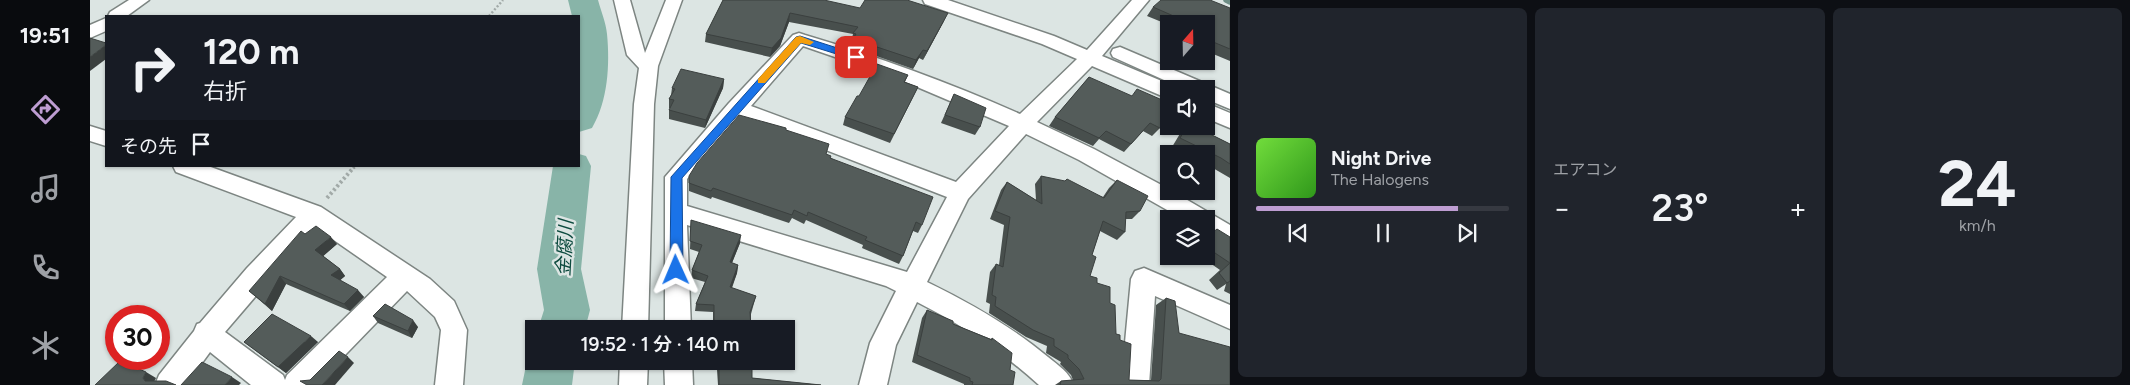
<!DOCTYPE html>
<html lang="ja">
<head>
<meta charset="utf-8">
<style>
	:root { --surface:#171b24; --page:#20242c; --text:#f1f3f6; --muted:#9ea1a6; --line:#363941; --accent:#be9dd2 }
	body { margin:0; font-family:Figtree,"Noto Sans JP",sans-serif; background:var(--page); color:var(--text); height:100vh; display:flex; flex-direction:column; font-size:19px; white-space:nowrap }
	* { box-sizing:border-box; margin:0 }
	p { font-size:16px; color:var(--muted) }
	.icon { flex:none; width:28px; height:28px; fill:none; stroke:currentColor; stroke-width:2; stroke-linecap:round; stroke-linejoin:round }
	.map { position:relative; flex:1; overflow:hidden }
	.panel { display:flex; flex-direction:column; gap:8px; padding:8px; background:#0d0f14; width:900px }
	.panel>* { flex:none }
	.guide { position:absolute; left:15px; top:15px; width:475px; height:152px; border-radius:0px; box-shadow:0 1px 4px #0004; background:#171b24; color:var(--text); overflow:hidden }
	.needle { width:32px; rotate:20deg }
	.controls { position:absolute; left:1070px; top:15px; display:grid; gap:10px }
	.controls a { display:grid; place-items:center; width:55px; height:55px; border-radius:0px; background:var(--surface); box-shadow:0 1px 4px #0004; font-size:25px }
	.speed { position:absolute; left:15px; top:305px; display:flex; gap:10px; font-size:25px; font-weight:700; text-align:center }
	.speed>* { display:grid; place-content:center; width:65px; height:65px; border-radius:50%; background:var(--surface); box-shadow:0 1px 4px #0004; line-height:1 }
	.speed .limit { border:8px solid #d22; background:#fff; color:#111 }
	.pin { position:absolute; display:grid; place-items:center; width:42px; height:42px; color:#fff; margin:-21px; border-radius:10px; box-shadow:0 2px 8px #0006 }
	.me { position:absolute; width:55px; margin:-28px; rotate:359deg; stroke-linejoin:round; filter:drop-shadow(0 0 4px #0008) }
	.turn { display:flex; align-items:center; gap:18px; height:105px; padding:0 15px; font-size:22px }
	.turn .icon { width:65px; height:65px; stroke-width:2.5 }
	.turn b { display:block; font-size:35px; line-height:42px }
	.then { display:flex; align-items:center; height:48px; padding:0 15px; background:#0003; gap:10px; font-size:19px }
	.big { font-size:38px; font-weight:600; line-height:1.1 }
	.panel .card { flex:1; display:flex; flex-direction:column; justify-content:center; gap:8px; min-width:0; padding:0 18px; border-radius:8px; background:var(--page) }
	.panel .dial { align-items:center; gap:0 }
	.dial b { font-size:65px; line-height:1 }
	.song { display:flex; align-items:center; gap:15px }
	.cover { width:60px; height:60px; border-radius:8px; background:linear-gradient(135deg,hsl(100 70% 55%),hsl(110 70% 35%)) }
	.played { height:5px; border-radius:2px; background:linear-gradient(90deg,var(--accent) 80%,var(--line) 80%) }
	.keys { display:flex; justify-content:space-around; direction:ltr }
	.heat { display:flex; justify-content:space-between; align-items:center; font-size:28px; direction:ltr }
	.panel .tiles { flex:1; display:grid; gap:8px; grid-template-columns:repeat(3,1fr) }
	.trip { position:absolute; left:435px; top:320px; width:270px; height:50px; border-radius:0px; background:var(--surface); box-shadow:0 1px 4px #0004; font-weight:600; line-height:50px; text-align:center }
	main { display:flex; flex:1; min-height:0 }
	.menu { display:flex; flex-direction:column; width:90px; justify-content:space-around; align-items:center; background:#090b0e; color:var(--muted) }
	.menu .icon { width:35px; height:35px }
	.menu .on { color:var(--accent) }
	.menu b { font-size:22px; color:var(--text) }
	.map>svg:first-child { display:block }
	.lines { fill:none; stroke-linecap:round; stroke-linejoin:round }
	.stream { stroke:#6d8d85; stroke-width:5.5 }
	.river { fill:#88b4a8; fill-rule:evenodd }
	.minor-casing { stroke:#7d8582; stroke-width:3 }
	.path-far1 { stroke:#a2aaa8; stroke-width:2.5; stroke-dasharray:2 2; stroke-linecap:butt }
	.path { stroke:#a2aaa8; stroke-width:4; stroke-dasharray:2.5 2.5; stroke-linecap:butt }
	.minor { fill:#fff; fill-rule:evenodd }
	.wall { fill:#484f4d }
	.shaded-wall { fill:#3b403f }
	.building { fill:#545c5a; stroke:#3b403f }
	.route { fill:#1a73e8; stroke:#114b97 }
	.slow { fill:#f59e0b }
	.labels { text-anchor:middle; stroke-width:5; stroke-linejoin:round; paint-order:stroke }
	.water-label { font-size:19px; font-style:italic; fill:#0d4b3f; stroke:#dce5e3 }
</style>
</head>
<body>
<main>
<nav class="menu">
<b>19:51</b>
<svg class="icon on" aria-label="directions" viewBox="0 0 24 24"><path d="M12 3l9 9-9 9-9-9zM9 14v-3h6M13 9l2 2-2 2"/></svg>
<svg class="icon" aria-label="music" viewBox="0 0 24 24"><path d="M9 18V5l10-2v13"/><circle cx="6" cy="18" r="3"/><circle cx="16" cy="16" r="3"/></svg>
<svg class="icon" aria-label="phone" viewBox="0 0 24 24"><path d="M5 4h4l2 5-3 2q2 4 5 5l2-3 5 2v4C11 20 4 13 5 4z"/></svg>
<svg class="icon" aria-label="climate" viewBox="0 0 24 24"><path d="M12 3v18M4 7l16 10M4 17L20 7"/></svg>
</nav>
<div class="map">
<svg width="1140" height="385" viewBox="0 0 1140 385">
	<rect width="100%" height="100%" fill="#dce5e3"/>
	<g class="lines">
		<polyline class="stream" points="1136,0 1140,2"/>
		<g class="river">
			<path d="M478,0H508C511,11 516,23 517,34C520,65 518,101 502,128L489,132V16H482Z"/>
			<polygon points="489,154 496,156 501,166 491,269 500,310 495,329 448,329 454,310 447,269 463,166 489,166"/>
			<polygon points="444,345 444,361 485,361 482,385 432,385 437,361"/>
		</g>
		<g class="minor-casing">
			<g id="minor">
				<polygon points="39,0 59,0 37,16 18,16 20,12"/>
				<polygon points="524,0 540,0 555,53 576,0 592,0 568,66 564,104 558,329 532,329 544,104 549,68 537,55"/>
				<path d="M833,0H858L964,36L997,50L1042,0H1059L1012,56L1086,87L1087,89H1079V99L1002,66L947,122L1004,149L1079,189V191H1082L1140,225V247L1132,244L1116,233V219H1093L989,160L936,134L878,199L837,282C880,303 921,326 958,357C969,366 979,372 984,385H949C910,350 874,326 827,302L806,345L797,385H769L780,343L806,291L796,286L597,225L601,329H575V177L639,103L703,35L709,33L715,35C789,57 860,83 930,114L987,59L952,44L835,4ZM713,46L806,78L919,126L866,182L661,106ZM651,117L857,197L817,272L597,206V179Z"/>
				<polygon points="16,18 16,31 0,38 0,25"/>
				<polygon points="1030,47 1140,94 1140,109 1116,99 1116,89 1094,89 1023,57 1021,53 1023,49"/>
				<polygon points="1116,103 1140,113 1140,128 1116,118"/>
				<polygon points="0,126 16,131 16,146 0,141"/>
				<path d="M83,166H118L231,207L340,279L364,301L377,330L373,385H345L351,330L345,317L317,291L226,385H161L120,352L96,385H65L69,375L104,331L107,324L110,323L157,268L206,217L86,172ZM225,227L297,277L197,375L195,380L193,375L135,332Z"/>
				<polygon points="1054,268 1140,305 1140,329 1065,296 1059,385 1031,385 1041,279 1045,271"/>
				<polygon points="530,361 558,361 557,385 529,385"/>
				<polygon points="574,361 602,361 603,385 575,385"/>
			</g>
		</g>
		<g class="path-far1">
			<polyline points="399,16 413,0"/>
			<polyline points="263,168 265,166"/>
		</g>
		<polyline class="path" points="237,198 264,167"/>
		<use href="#minor" class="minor"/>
	</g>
	<g class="wall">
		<polygon points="633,0 770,8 854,21 833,60 829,58 823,69 761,47 762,42 761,42 763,34 699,22 690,46 680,57 615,42 616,34"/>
		<polygon points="1063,7 1140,8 1140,61 1116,51 1116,24 1079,24 1079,25 1057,16"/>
		<polygon points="818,75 815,82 828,87 800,143 753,125 755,117 769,96"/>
		<polygon points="999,77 1070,128 1062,136 1053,131 1034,152 1009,139 1003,146 959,126 965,117"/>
		<polygon points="634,79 633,88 615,128 579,119 579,110 580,108 579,108 579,99 581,95 582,88"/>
		<polygon points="864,94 890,127 885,135 851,123"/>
		<polygon points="1097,126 1104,126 1140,144 1140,178 1116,164 1116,154 1096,154 1082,147 1091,132"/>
		<polygon points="696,130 736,154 832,225 828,233 823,231 813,256 809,264 772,248 773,245 716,220 714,224 702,218 699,223 622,197 621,199 599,191 599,176"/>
		<polygon points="951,176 1013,197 1019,188 1027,180 1050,211 1042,219 1035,219 1035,232 1027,240 1010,231 1002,255 1000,276 1007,283 1020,303 1026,334 1030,340 1039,380 1061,380 1066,305 1076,298 1089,333 1140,385 965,385 971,381 983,380 981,375 970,364 971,362 956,353 957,346 936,337 899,313 900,304 896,302 900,272 906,264 909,265 914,225 900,219 911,190 917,182 946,200 945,184"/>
		<polygon points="601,220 650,243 642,263 648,265 647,273 642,288 666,296 661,314 661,329 623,329 623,312 605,311 606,304 615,282 601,278 602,270 609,252 600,249"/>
		<polygon points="215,234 247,244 233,256 250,269 255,276 250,280 274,297 260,311 196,284 182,311 159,291"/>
		<polygon points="1140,237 1140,294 1134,291 1136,284 1127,290 1119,280 1130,270 1110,256 1116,256 1116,238"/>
		<polygon points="837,310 863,324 901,339 902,338 920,370 923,385 874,385 874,384 822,362 832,318"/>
		<polygon points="283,316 328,327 322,338 288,323"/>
		<polygon points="154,342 228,342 196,373"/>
		<polygon points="623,361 662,361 662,378 731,385 628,385 627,370 623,370"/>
	</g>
	<g class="shaded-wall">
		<polygon points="700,13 699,22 690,46 680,57 682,48"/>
		<polygon points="858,13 854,21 833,60 837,51"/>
		<polygon points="16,45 16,59 0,71 0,57"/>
		<polygon points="833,50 829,58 823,69 826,60"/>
		<polygon points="634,79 633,88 615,128 616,120"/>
		<polygon points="651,235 650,243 639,270 640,262"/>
		<polygon points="241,237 247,244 231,258 225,250"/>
		<polygon points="648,265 647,273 639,294 640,287"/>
		<polygon points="250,269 255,276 247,283 241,275"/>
		<polygon points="190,276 196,284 182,311 175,304"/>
		<polygon points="268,290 274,297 260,311 254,304"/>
		<polygon points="323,320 328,327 322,338 318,331"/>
		<polygon points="221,336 228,342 196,373 188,367"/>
		<polygon points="258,357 264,363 245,385 232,385"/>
		<polygon points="56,372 66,378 63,384 55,381 53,378"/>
		<polygon points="142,377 151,383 149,385 135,385"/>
	</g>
	<g class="building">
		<polygon points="633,0 734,0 770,8 775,0 817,0 858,13 837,51 833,50 826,60 763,39 766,34 763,33 768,27 700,13 691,38 682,48 616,34"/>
		<polygon points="1071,0 1120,0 1140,8 1140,49 1116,39 1116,24 1093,24 1095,21 1063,7"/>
		<polygon points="0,38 16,43 16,45 0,57"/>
		<polygon points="787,64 818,75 814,82 828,87 804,134 755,117 767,96 769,96"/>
		<polygon points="591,69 634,79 616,120 579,110 584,100 579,99 585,89 582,88"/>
		<polygon points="999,77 1042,96 1047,89 1079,103 1079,115 1070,128 1060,123 1041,144 1016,131 1009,138 965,117"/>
		<polygon points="864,94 896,108 890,127 855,115"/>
		<polygon points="649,115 696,128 696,130 739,144 736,154 741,156 740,158 843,197 832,225 826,222 813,256 775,240 777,237 718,212 717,216 704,210 702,215 623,188 621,191 599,183 599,176 607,163"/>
		<polygon points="1097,126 1104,126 1140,144 1140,164 1131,158 1090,138"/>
		<polygon points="951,176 975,181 977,179 1014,198 1027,180 1058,196 1050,211 1036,212 1035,232 1013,221 1002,255 1006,257 1000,276 1007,278 1007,283 1020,287 1020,303 1025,305 1026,334 1030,335 1030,340 1041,344 1039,380 1069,381 1071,379 1076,298 1085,301 1089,333 1140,347 1140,385 970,385 971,381 994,379 989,369 978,358 978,355 964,346 964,339 943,330 905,306 906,297 902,295 906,264 913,267 920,217 905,211 917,182 952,204"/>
		<polygon points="601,220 651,235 640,262 648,265 640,287 666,296 660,312 661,329 624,329 624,305 606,304 618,276 602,270 612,245 600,241"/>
		<polygon points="226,226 241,237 225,250 250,269 241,275 268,290 254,304 190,276 175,304 159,291 211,231 215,234"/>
		<polygon points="1127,229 1140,237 1140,281 1137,283 1129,273 1140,263 1116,247 1116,238"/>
		<polygon points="295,304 323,320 318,331 283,316"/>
		<polygon points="837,310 863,321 863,324 902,340 902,338 922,353 920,370 925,372 923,385 882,385 883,382 880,381 880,378 827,355"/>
		<polygon points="182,314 221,336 188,367 154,342"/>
		<polygon points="249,351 258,357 232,385 217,385 210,381 220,380"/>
		<polygon points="30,361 56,372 53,378 55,381 76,381 86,385 5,385"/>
		<polygon points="624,361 662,361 662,378 731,385 629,385 629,364 624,363"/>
		<polygon points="112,362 142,377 135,385 91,385"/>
	</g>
	<polygon class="route" points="710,36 769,55 770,57 766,60 711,43 592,178 593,270 591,274 586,276 582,274 580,270 581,177 706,37"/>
	<polygon class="slow" points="710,36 724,42 720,45 711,43 675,83 668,83 668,79 706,37"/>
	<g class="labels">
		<g class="water-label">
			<text transform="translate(474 248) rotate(-87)" y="7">金腐川</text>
		</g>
	</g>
</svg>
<div class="controls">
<a><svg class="needle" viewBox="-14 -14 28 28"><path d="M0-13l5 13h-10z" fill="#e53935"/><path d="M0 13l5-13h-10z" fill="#9ea1a6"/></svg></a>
<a><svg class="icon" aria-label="sound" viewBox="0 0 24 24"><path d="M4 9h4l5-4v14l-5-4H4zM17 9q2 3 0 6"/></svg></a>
<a><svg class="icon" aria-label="search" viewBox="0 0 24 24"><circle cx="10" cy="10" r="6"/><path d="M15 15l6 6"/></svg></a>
<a><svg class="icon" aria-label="layers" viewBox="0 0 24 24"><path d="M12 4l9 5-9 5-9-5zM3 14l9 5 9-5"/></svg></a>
</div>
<div class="speed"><div class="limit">30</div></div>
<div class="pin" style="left:766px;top:57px;background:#d93025"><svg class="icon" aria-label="arrive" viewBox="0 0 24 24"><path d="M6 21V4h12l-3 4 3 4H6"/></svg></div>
<svg class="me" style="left:586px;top:270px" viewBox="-20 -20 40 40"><path d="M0-17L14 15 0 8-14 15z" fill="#1a73e8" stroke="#fff" stroke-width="4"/></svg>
<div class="trip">19:52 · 1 分 · 140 m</div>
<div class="guide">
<div class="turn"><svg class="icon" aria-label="right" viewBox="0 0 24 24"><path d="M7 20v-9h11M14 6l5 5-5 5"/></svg><div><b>120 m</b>右折</div></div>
<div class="then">その先<svg class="icon" aria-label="arrive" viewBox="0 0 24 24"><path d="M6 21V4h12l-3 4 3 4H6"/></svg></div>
</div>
</div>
<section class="panel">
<div class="tiles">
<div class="card">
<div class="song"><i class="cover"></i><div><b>Night Drive</b><p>The Halogens</p></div></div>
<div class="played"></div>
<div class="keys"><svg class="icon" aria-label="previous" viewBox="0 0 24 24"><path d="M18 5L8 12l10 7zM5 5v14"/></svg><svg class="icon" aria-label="pause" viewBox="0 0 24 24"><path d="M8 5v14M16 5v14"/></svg><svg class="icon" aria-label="next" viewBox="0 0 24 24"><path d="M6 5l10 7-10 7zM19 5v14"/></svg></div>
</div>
<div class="card"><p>エアコン</p>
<div class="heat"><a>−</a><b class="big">23°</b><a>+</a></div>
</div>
<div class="card dial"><b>24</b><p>km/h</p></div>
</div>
</section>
</main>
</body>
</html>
